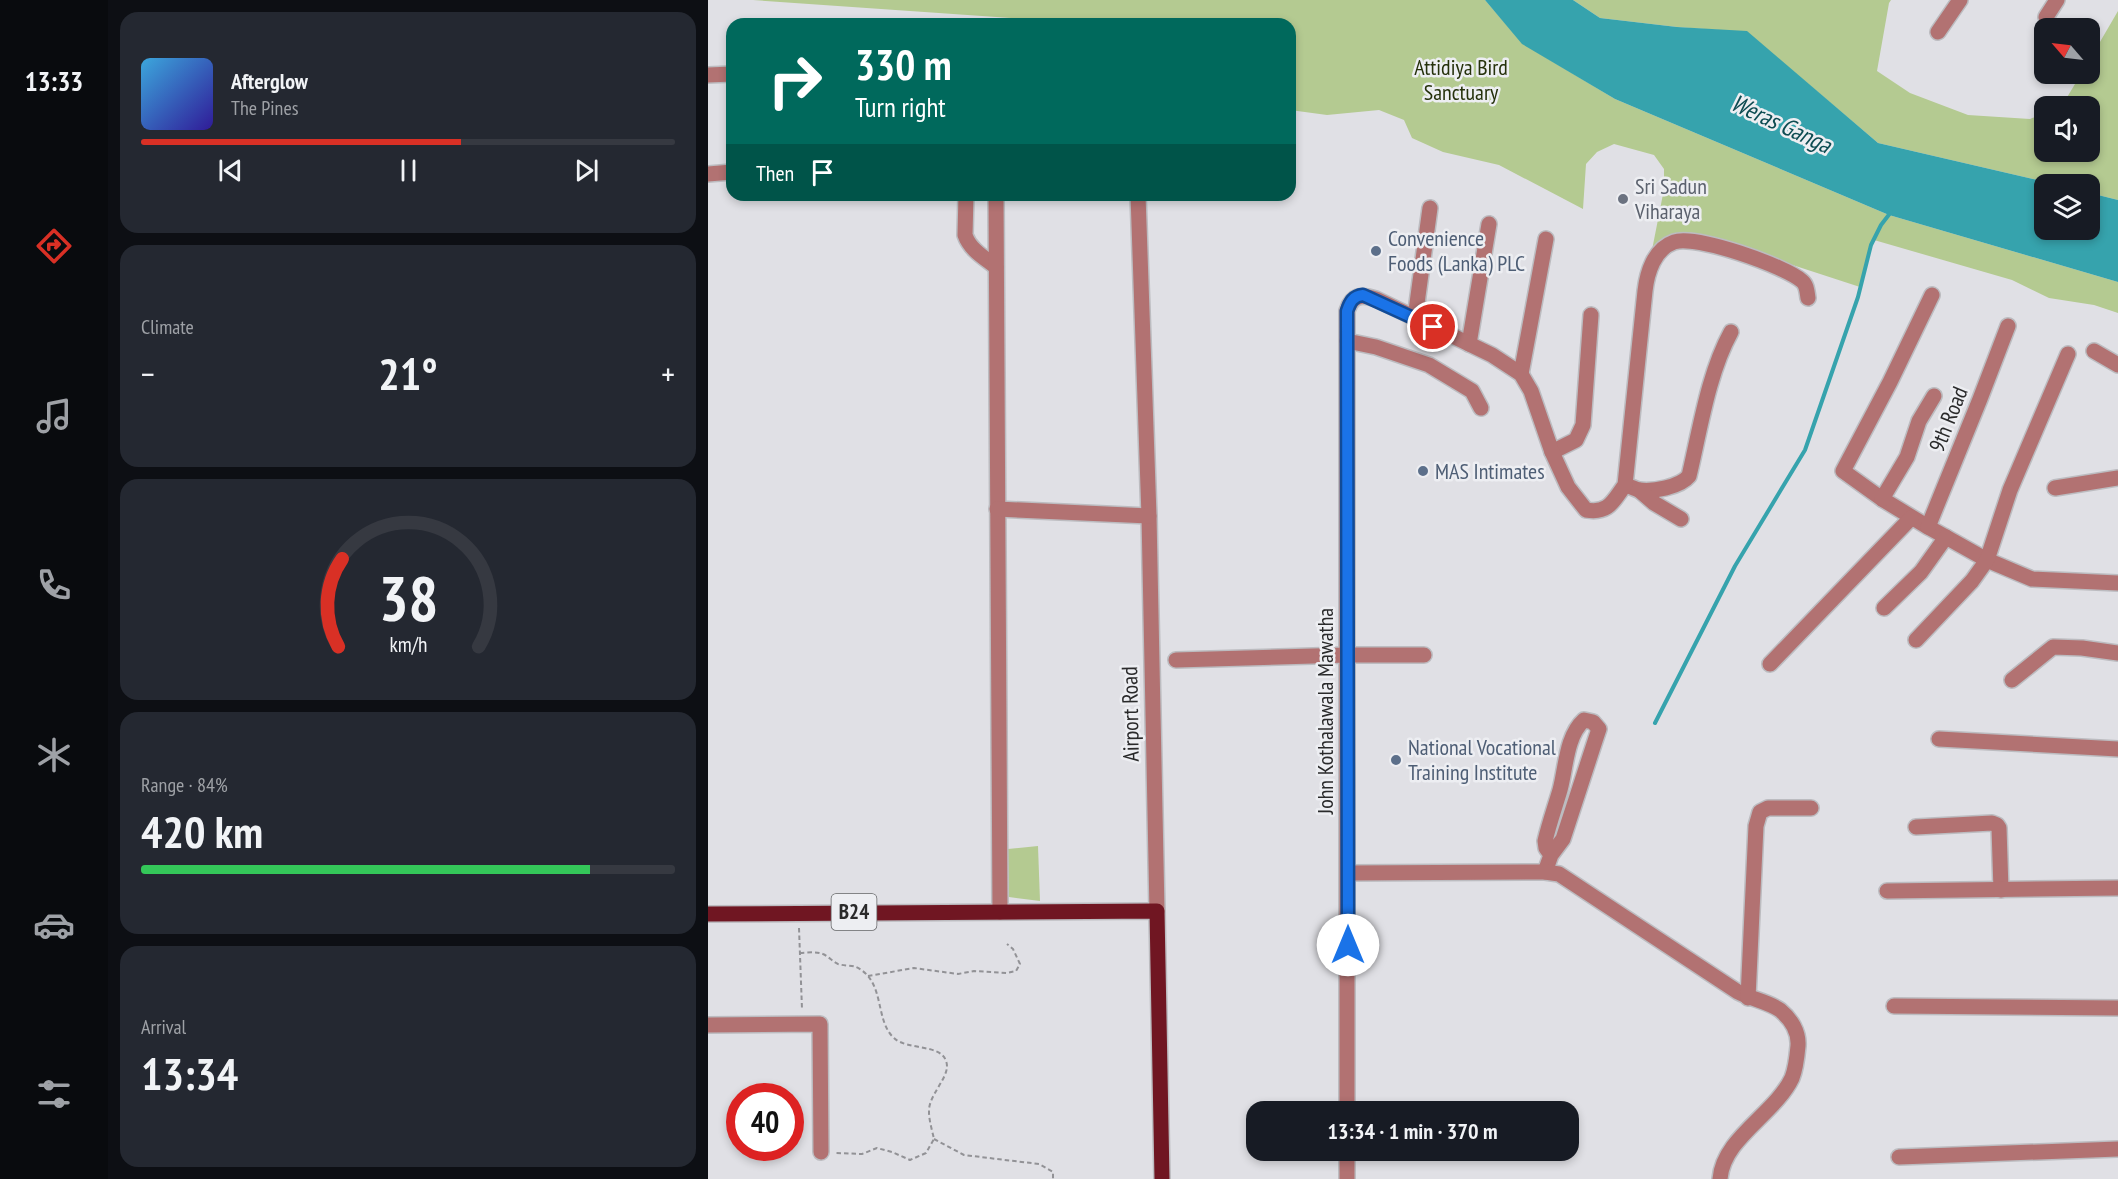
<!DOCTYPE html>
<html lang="en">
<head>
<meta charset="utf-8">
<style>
	:root { --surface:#171b24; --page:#242831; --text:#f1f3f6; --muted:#9ea1a6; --line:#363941; --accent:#d93025 }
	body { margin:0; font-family:"PT Sans Narrow",sans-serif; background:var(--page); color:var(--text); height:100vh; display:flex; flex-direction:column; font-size:22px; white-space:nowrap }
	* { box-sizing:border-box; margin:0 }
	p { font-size:20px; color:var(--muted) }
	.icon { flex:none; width:33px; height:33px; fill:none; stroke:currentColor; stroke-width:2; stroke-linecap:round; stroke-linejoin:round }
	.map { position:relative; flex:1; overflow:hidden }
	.panel { display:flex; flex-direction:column; gap:12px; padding:12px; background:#0d0f14; width:600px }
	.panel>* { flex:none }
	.guide { position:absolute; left:18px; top:18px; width:570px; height:183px; border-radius:18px; box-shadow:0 3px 9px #0003; background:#00695c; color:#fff; overflow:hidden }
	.needle { width:39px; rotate:298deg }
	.tools { position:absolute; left:1326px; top:18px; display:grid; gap:12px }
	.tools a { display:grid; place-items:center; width:66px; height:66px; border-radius:12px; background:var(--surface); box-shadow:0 3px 9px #0003; font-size:30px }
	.speed { position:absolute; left:18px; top:1083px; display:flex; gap:12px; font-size:30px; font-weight:700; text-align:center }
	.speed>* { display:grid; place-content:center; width:78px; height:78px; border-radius:50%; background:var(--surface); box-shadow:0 3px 9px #0003; line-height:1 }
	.speed .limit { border:9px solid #d22; background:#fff; color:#111 }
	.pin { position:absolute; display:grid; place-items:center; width:51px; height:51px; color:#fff; margin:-26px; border:3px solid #fff; border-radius:50%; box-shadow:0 2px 6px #0007 }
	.me { position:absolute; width:66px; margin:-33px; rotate:0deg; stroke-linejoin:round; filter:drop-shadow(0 0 4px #0008) }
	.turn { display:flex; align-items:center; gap:21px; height:126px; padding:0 30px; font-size:27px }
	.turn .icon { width:78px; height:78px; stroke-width:2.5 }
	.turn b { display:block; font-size:42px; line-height:51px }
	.then { display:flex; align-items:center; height:57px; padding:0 30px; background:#0003; gap:12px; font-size:22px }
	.big { font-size:45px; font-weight:600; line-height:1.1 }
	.panel .tile { flex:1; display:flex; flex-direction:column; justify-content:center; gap:9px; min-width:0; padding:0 21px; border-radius:18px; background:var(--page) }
	.panel .dial { align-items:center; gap:0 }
	.dial svg { height:156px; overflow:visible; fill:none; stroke:var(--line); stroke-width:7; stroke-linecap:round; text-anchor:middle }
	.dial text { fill:var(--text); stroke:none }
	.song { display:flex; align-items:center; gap:18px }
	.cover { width:72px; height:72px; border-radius:9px; background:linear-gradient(135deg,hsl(200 70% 55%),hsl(250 70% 35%)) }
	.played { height:6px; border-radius:3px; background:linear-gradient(90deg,var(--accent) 60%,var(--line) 60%) }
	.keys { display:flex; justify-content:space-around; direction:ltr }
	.heat { display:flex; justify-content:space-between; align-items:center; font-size:33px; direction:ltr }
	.charge { height:9px; border-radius:4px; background:linear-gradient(90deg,#34c759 84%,var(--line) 0) }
	.trip { position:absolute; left:538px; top:1101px; width:333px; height:60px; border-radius:18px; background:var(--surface); box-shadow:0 3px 9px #0003; font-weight:600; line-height:60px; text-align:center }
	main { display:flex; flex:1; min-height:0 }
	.dock { display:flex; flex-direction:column; width:108px; justify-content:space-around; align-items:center; background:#090b0e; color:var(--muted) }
	.dock .icon { width:42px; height:42px }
	.dock .on { color:var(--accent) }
	.dock b { font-size:27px; color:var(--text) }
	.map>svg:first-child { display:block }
	.green { fill:#b4ca91 }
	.water { fill:#36a3ad }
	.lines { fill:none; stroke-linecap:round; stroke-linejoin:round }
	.stream { stroke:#36a3ad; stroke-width:4 }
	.minor-casing { stroke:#bcbcc0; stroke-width:18 }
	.major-casing { stroke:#bcbcc0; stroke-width:18 }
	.path { stroke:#929296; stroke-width:2; stroke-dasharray:4.5 3; stroke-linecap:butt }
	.minor { stroke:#b27272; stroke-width:15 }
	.major { stroke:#701622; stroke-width:15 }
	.route-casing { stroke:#114b97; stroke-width:15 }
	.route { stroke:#1a73e8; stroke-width:10 }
	.worship-dot { fill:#6b7280; stroke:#edeef2; stroke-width:2 }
	.service-dot { fill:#5c6f8a; stroke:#edeef2; stroke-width:2 }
	.labels { text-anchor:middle; stroke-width:5; stroke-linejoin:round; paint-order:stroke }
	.shield { fill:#edeef2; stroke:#646567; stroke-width:1.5 }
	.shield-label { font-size:21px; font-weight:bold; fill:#2a2a2b }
	.park-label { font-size:22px; fill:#25310b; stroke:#edeef2 }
	.worship-label { font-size:22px; fill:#5b616d; stroke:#edeef2; text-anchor:start }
	.service-label { font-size:22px; fill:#4e5e75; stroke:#edeef2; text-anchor:start }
	.street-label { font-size:22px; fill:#2a2a2b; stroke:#edeef2 }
	.water-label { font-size:24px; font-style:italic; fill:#0d4c52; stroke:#edeef2 }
</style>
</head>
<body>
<main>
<nav class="dock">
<b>13:33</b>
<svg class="icon on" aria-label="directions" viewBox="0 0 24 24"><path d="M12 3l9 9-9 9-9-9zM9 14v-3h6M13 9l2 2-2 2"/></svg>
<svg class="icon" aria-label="music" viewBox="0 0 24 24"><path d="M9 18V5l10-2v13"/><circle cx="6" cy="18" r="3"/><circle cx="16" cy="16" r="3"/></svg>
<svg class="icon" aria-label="phone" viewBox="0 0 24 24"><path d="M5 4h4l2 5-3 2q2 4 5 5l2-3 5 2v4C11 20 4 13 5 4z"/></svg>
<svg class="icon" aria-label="climate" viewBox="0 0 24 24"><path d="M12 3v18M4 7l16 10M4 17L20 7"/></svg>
<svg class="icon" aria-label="car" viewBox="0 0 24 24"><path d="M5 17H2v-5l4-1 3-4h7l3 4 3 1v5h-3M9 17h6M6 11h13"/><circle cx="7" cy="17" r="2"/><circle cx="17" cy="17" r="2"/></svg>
<svg class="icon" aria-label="filters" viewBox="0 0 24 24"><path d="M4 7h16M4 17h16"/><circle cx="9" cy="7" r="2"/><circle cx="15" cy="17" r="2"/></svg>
</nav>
<section class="panel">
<div class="tile">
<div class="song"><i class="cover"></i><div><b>Afterglow</b><p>The Pines</p></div></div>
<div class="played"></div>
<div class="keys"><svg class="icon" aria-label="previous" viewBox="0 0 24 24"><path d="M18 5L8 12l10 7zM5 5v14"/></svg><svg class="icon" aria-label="pause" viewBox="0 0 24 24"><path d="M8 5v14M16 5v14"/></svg><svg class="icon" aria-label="next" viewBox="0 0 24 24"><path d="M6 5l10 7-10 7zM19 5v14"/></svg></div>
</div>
<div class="tile"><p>Climate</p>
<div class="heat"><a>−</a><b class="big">21°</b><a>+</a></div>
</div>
<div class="tile dial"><svg viewBox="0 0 100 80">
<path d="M14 69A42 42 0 1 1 86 69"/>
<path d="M14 69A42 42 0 0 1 16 24" stroke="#d93025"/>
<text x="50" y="56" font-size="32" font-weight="700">38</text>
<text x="50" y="72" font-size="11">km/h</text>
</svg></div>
<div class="tile"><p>Range · 84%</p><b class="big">420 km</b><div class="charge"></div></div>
<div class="tile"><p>Arrival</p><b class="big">13:34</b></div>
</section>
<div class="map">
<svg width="1410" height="1179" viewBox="0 0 1410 1179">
	<rect width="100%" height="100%" fill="#e0e0e5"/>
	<g class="green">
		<polygon points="45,0 777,0 815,44 907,99 1181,215 1410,282 1410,313 1386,305 1341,298 1304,280 1166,240 1152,287 986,233 977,232 944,250 956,189 956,169 946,155 906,144 889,152 878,164 875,209 791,165 735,152 704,138 696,120 671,110 619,115 582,110 582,24 350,24 330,20"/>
		<polygon points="865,0 1183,0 1181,3 1169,71 1202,93 1260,115 1322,119 1336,113 1336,152 1382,152 1382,106 1350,106 1355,104 1373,74 1382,74 1382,59 1410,11 1410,200 1382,193 1382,184 1347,184 1170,143 1039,32 969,27 892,18"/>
		<polygon points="330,846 332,901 301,897 300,849"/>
	</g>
	<polygon class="water" points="777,0 865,0 892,18 969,27 1039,31 1170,143 1347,184 1336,184 1336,230 1382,230 1382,193 1410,200 1410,282 1181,215 907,99 814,44"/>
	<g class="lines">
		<polyline class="stream" points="947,723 1027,566 1097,450 1150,297 1163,245 1173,225 1183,212"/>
		<g class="minor-casing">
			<g id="minor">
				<polyline points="1338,17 1349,0"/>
				<polyline points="1230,32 1252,0"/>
				<polyline points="0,75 24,74"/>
				<polyline points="0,174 24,172"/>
				<path d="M258,195L257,235C262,250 277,258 288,267"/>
				<polyline points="288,195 292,912"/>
				<polyline points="430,195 441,516 449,911"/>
				<polyline points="1224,295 1182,382 1135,471 1174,499 1220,527 1279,560 1324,579 1410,583"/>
				<polyline points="707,318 722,208"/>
				<polyline points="639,341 668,347 721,365 764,391 773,408"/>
				<polyline points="761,344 781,224"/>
				<polyline points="1386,351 1410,365"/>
				<polyline points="813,374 838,239"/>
				<polyline points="844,452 868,440 875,425 883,315"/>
				<path d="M917,485C922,486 927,489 931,490C945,492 972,487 981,476C992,430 1000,374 1023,332"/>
				<polyline points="1347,488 1410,478"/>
				<polyline points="931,490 946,503 973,519"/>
				<polyline points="1174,499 1199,457 1211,421 1226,396"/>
				<polyline points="289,509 441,516"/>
				<polyline points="1220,527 1272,399 1300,326"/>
				<polyline points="1176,608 1213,572 1238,537"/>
				<polyline points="1208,640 1264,581 1279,560 1302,490 1360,354"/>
				<polyline points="468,660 639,655 716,655"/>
				<polyline points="1062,664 1203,518"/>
				<polyline points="1304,680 1345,647 1374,648 1410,653"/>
				<polyline points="1231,739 1410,749"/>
				<polyline points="1208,827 1284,823 1289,825 1291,828 1293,890"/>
				<path d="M837,872L843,855L855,839L887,741L891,729L885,722L876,720C858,736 858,768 852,790C847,807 841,824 837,841L838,848L843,855"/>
				<path d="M640,873L837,872L851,874L1030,992C1043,999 1061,1002 1072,1010C1083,1019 1091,1032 1090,1046C1089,1057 1088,1068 1084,1078C1067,1114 1015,1138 1012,1179"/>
				<polyline points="1179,891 1410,888"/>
				<polyline points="1040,998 1048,826 1052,812 1060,808 1103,808"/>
				<polyline points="1186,1006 1410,1008"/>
				<polyline points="0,1025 112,1024 113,1152"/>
				<path d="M639,1112V311C644,295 653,294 668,299L784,355L813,374L823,391L844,452L860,487L878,510C901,514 905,501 917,485L937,291C939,273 946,249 966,242C987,234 1077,266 1094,281C1099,285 1099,292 1100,298"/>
				<polyline points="1191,1157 1410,1149"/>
				<polyline points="639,1179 639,1150"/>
			</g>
		</g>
		<g class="major-casing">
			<polyline id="major" points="0,914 449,911 454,1179"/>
		</g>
		<g class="path">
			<polyline points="91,928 94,1009"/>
			<path d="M92,953C99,953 108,951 115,954C120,956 125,962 130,964C136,966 143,965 148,967C178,981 166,1020 186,1038C198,1050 233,1044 238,1061C244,1076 220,1094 221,1112C221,1120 224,1130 226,1139L218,1153L202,1160L184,1152L169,1148L154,1154L128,1153"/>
			<polyline points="160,976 206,968 250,974 266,971 299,973 308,971 312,964 305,949 299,944"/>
			<polyline points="226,1139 256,1155 331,1164 345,1172 345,1179"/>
		</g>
		<use href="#minor" class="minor"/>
		<use href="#major" class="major"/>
	</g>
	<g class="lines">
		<g class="route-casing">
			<path id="route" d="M640,945L639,311C642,302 645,296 655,295L725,327"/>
		</g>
		<use href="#route" class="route"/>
	</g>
	<circle class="worship-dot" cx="915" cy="199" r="6"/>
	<g class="service-dot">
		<circle cx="668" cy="251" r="6"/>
		<circle cx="715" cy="471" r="6"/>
		<circle cx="688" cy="760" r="6"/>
	</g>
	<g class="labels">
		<rect class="shield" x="123.5" y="894" width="45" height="36" rx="4.5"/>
		<g class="shield-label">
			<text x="146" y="919">B24</text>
		</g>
		<g class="park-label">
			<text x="753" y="75">Attidiya Bird<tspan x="753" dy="25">Sanctuary</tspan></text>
		</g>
		<g class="worship-label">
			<text x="927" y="194">Sri Sadun<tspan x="927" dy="25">Viharaya</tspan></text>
		</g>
		<g class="service-label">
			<text x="680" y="246">Convenience<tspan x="680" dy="25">Foods (Lanka) PLC</tspan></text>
			<text x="727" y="479">MAS Intimates</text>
			<text x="700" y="755">National Vocational<tspan x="700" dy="25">Training Institute</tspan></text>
		</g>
		<g class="street-label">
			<text transform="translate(1240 419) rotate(-68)" y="8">9th Road</text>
			<text transform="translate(617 711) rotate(-90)" y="8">John Kothalawala Mawatha</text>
			<text transform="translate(422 714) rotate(-91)" y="8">Airport Road</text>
		</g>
		<g class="water-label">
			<text transform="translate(1073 124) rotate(25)" y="8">Weras Ganga</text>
		</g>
	</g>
</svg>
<div class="tools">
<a><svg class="needle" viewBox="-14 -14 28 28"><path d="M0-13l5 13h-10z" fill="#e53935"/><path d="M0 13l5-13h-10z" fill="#9ea1a6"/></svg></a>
<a><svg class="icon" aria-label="sound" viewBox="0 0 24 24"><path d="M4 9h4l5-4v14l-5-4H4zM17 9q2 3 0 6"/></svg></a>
<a><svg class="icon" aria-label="layers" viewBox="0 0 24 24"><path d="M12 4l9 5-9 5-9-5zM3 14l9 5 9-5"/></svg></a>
</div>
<div class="speed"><div class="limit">40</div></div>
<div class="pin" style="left:725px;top:327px;background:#d93025"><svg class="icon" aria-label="arrive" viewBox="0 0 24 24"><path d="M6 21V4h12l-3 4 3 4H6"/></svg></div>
<svg class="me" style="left:640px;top:945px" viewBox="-20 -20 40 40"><circle r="19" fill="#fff"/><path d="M0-13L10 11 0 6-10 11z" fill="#1a73e8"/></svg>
<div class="trip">13:34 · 1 min · 370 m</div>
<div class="guide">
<div class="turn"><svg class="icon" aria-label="right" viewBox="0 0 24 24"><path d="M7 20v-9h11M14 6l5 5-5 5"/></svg><div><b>330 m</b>Turn right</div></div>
<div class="then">Then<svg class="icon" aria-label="arrive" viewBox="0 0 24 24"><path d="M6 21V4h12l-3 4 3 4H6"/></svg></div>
</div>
</div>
</main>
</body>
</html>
